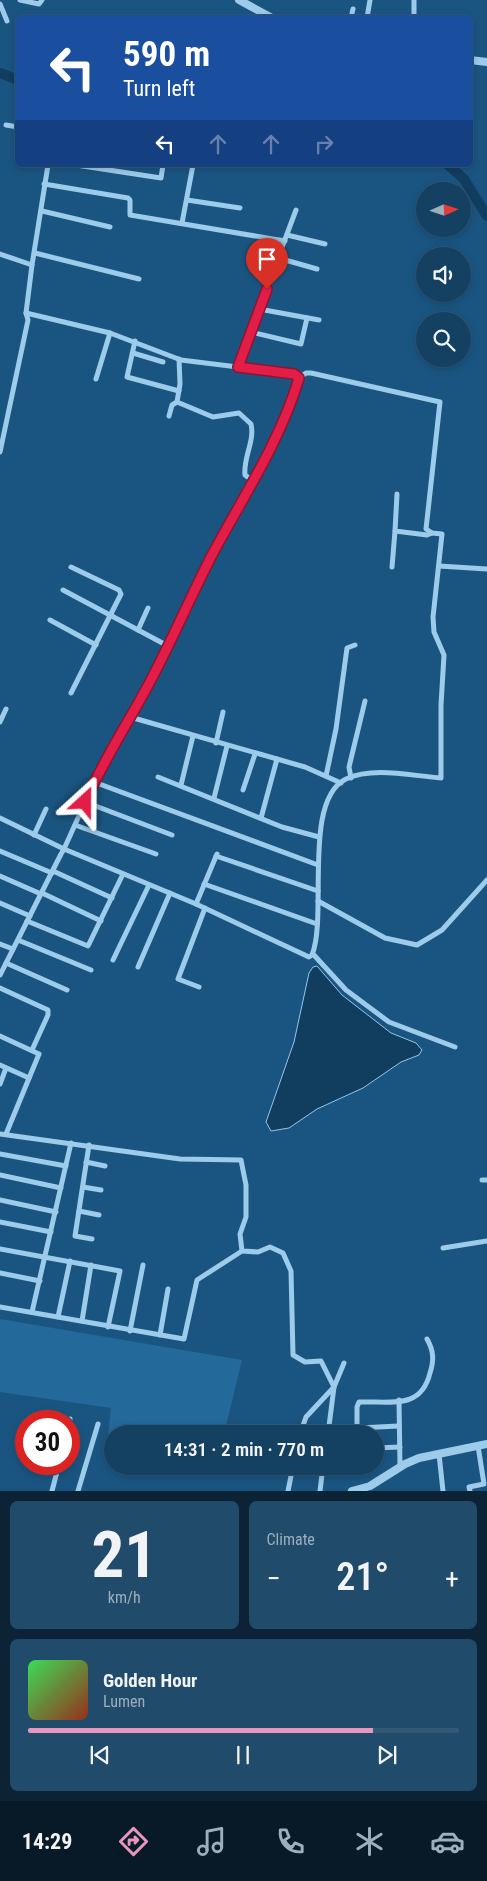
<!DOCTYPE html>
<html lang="en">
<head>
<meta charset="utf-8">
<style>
	:root { --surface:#144061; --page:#214b6a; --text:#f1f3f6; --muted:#9dafbd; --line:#335976; --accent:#e797bd }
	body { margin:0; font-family:"Roboto Condensed",sans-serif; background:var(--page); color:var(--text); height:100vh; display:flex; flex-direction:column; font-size:19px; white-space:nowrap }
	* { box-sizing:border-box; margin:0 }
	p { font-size:16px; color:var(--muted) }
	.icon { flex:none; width:28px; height:28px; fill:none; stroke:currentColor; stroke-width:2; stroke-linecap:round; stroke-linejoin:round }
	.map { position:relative; height:1491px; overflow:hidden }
	.details { display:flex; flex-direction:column; gap:10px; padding:10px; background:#0b2335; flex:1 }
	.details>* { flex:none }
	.banner { position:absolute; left:15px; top:15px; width:458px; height:152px; border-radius:8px; box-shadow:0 2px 8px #0003,0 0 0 1px var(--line); background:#1a4fa0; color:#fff; overflow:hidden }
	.needle { width:32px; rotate:87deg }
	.fabs { position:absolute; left:416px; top:182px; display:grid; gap:10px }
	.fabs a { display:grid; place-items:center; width:55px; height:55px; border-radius:50%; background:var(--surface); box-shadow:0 2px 8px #0003,0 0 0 1px var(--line); font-size:25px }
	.speed { position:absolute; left:15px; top:1410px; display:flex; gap:10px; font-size:25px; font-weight:700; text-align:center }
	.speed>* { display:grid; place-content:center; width:65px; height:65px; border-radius:50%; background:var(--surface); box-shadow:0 2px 8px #0003,0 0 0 1px var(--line); line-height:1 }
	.speed .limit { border:8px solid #d22; background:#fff; color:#111 }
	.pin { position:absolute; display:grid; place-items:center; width:42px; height:42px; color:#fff; margin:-51px -21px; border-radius:50% 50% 50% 0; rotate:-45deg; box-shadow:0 0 5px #0007 }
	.pin .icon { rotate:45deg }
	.me { position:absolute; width:55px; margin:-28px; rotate:24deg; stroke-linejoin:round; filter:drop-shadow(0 0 4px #0008) }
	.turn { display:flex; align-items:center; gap:18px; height:105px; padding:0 25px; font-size:22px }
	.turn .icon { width:65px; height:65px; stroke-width:2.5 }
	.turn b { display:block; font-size:35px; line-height:42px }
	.lanes { display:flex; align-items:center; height:48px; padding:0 25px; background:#0003; justify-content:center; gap:25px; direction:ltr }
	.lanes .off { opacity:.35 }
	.big { font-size:38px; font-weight:600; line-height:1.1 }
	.details .tile { flex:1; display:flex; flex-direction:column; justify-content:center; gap:8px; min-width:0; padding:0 18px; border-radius:8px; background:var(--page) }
	.details .dial { align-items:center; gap:0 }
	.dial b { font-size:65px; line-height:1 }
	.song { display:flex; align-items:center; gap:15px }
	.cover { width:60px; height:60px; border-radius:8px; background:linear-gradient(135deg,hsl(130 70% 55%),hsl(10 70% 35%)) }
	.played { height:5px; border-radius:2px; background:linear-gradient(90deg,var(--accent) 80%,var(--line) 80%) }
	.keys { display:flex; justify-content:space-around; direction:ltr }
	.heat { display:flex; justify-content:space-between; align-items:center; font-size:28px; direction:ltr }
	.details .tiles { flex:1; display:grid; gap:10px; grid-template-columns:1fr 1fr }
	.tile:last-child { grid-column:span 2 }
	.trip { position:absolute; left:104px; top:1425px; width:280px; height:50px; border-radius:25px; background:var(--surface); box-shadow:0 2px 8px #0003,0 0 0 1px var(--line); font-weight:600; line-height:50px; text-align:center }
	.menu { display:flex; height:80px; justify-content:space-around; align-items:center; background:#081a27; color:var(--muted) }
	.menu .icon { width:35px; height:35px }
	.menu .selected { color:var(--accent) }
	.menu b { font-size:22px; color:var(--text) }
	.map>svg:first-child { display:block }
	.green { fill:#23699a }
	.water { fill:#113d5f; stroke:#90c8ed }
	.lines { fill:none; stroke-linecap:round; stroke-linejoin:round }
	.river { stroke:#113d5f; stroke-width:10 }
	.minor { stroke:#9dcbea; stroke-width:5 }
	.tertiary { stroke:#9dcbea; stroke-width:8 }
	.route-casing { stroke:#92132f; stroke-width:12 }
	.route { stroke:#e11d48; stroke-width:9 }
</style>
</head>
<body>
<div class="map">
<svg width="487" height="1491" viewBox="0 0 487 1491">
	<rect width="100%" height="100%" fill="#1a5581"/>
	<polygon class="green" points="0,1319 242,1360 224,1434 112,1434 112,1447 107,1446 111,1408 0,1392"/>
	<polygon class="water" points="317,966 342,995 391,1033 416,1043 422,1050 419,1055 401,1062 363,1088 317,1109 289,1128 271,1131 266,1122 294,1042 309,973 313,967"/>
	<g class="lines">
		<g class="river">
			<polyline points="0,73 18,80"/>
			<polyline points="448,165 464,179 487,216"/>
		</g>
		<g class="minor">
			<polyline points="20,0 39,4 42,0"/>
			<polyline points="0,4 7,21"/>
			<polyline points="351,18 353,9"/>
			<polyline points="367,18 370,0"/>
			<polyline points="414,18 414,0"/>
			<polyline points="6,125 18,127"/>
			<polyline points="76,165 161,178 163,165"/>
			<polyline points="44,184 128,198 130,200 130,215 285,241"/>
			<polyline points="187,200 240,208"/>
			<polyline points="42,211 110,227"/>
			<polyline points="182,223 193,165"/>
			<polyline points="287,235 325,244"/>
			<polyline points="35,253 139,279"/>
			<polyline points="0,254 32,265 26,313 28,320 0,452"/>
			<polyline points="278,258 317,269"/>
			<polyline points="32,265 48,165"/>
			<polyline points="259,309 319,320"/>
			<polyline points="26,313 110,333 181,360 294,374 299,378"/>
			<polyline points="251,332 301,344 307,318"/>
			<polyline points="135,341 127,377 179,391"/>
			<polyline points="133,353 163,362"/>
			<path d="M179,359L180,384L177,402L213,417L239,413L251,424C255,441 243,458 245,475L253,481"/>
			<polyline points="237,367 296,210"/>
			<polyline points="96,379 110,333"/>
			<polyline points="169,416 172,405 177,402"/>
			<polyline points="397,494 395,531 427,535 432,533"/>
			<polyline points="439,566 487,569"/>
			<polyline points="71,567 119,590 121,594 71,693"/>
			<polyline points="392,567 395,531"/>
			<polyline points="63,590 168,646"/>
			<polyline points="50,620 96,645"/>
			<polyline points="138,630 148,608"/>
			<polyline points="130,717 305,767 341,783"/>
			<polyline points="0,722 6,709"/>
			<polyline points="216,743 223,712"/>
			<polyline points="326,776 336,729 347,648 355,645"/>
			<polyline points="158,777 282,827 319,837"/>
			<polyline points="351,778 349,767 365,701"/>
			<polyline points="94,782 318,865"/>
			<polyline points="181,785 193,736"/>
			<polyline points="243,790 255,754"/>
			<polyline points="214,798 227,746"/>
			<polyline points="85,802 172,835"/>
			<path d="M0,818L64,849L196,904L309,957L312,955C328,916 302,800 346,779C373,766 412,776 441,778V705L444,655L434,632L433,617L442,534L432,533L426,529L440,402L311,373H306L299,378L288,413L260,471L212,556L153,677L97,776L64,849L61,854L0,975"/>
			<polyline points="261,818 277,759"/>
			<polyline points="75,825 156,854"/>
			<polyline points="34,835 46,809"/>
			<polyline points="0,851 52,873"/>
			<polyline points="216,856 318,891"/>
			<polyline points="53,871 112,898"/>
			<polyline points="0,876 41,894"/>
			<polyline points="204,884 317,924"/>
			<polyline points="42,893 101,921"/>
			<polyline points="318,901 385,938 417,945 442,930 487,880"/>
			<polyline points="0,903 30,916"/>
			<polyline points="196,904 217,854"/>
			<polyline points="27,921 88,946 123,874"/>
			<polyline points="18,940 91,970"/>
			<polyline points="0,944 13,949"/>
			<polyline points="313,954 346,990 389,1022 455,1047"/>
			<polyline points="113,960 149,885"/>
			<polyline points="6,963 67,990"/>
			<polyline points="138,967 170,893"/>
			<polyline points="199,987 178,979 205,908"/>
			<polyline points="0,988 48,1010 48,1015 32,1050"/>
			<polyline points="0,1036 39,1054 6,1134"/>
			<polyline points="0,1065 29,1078"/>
			<polyline points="0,1084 6,1068"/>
			<polyline points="0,1134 180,1159 241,1160 246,1185 246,1217 240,1234 242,1251 258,1252 270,1247 283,1253 291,1271 293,1355 305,1362 321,1361 334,1387 328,1434"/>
			<polyline points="89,1145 75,1236 92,1239"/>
			<polyline points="0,1154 66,1166"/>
			<polyline points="86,1162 105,1166"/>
			<polyline points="0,1175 61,1188"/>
			<polyline points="482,1180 487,1180"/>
			<polyline points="83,1187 101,1190"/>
			<polyline points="0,1200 56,1212"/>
			<polyline points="79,1211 99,1215"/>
			<polyline points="0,1222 51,1232"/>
			<polyline points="443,1248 487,1241"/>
			<polyline points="0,1249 120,1271 108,1327"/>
			<polyline points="0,1273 40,1281"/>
			<polyline points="0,1307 184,1339 197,1280 242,1251"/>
			<polyline points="32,1312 71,1143"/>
			<polyline points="58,1317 70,1261"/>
			<polyline points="82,1321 91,1265"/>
			<polyline points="130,1331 143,1265"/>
			<polyline points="160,1335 168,1289"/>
			<polyline points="399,1400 400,1467"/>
			<polyline points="69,1424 70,1419"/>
			<polyline points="357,1428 399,1426"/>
			<polyline points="300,1434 306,1417 334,1387 344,1363"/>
			<path d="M357,1434V1407L359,1402C391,1401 421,1410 430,1373C434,1361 434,1351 427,1339"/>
			<polyline points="375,1448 400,1447"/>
			<polyline points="439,1454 443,1491"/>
			<polyline points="52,1491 59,1464"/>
			<polyline points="78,1491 98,1424"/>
			<polyline points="288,1491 293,1466"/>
			<polyline points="320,1491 323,1466"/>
			<polyline points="470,1491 469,1487 484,1484 478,1446"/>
		</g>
		<g class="tertiary">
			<polyline points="239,0 272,18"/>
			<polyline points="470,60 487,62"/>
			<polyline points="352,1491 370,1486 405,1464 419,1458 487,1444"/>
		</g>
	</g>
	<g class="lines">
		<g class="route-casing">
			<path id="route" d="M85,802C104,759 130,720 152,678C173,638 191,596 212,555C243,497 280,442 299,378L294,374L238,367L267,289"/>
		</g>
		<use href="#route" class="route"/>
	</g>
</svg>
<div class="fabs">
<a><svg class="needle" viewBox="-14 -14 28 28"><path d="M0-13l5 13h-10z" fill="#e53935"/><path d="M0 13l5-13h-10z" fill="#9dafbd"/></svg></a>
<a><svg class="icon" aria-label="sound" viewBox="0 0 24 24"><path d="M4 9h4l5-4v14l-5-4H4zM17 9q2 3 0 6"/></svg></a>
<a><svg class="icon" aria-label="search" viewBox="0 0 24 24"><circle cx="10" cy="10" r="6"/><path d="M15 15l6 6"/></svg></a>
</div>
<div class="speed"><div class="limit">30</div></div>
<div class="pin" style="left:267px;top:289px;background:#d93025"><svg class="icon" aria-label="arrive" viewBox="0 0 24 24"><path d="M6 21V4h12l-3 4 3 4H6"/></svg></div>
<svg class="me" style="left:85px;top:802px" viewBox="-20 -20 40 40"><path d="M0-17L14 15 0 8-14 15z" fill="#e11d48" stroke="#fff" stroke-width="4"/></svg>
<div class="trip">14:31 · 2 min · 770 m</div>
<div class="banner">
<div class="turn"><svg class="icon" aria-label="left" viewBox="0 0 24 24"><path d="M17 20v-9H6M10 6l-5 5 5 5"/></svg><div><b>590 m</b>Turn left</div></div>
<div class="lanes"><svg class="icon" aria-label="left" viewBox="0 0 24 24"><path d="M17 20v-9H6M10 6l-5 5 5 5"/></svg><svg class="icon off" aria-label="ahead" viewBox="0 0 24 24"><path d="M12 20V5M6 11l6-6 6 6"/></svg><svg class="icon off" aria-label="ahead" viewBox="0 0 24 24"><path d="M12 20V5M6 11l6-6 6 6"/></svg><svg class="icon off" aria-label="right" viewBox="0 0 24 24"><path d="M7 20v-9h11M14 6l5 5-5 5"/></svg></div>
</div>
</div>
<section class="details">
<div class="tiles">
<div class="tile dial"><b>21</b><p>km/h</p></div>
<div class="tile"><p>Climate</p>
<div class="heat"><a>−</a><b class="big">21°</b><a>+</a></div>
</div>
<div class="tile">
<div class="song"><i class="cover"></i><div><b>Golden Hour</b><p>Lumen</p></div></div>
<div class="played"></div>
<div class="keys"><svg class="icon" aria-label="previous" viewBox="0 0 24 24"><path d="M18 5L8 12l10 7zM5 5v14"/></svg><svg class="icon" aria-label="pause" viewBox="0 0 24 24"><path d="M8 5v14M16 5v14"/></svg><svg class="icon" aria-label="next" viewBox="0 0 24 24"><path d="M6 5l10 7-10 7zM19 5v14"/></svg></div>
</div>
</div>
</section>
<nav class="menu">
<b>14:29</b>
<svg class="icon selected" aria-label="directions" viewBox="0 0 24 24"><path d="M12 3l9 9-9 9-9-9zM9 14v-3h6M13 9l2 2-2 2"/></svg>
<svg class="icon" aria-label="music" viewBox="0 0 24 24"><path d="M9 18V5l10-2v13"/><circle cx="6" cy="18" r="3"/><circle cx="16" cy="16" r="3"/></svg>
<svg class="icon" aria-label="phone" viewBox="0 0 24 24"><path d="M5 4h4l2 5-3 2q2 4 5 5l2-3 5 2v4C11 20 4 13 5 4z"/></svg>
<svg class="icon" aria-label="climate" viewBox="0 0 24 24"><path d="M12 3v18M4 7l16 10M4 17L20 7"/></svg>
<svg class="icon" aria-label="car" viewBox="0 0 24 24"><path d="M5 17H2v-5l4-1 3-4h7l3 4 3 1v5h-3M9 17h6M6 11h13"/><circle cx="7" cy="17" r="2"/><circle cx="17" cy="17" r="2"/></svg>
</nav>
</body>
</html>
